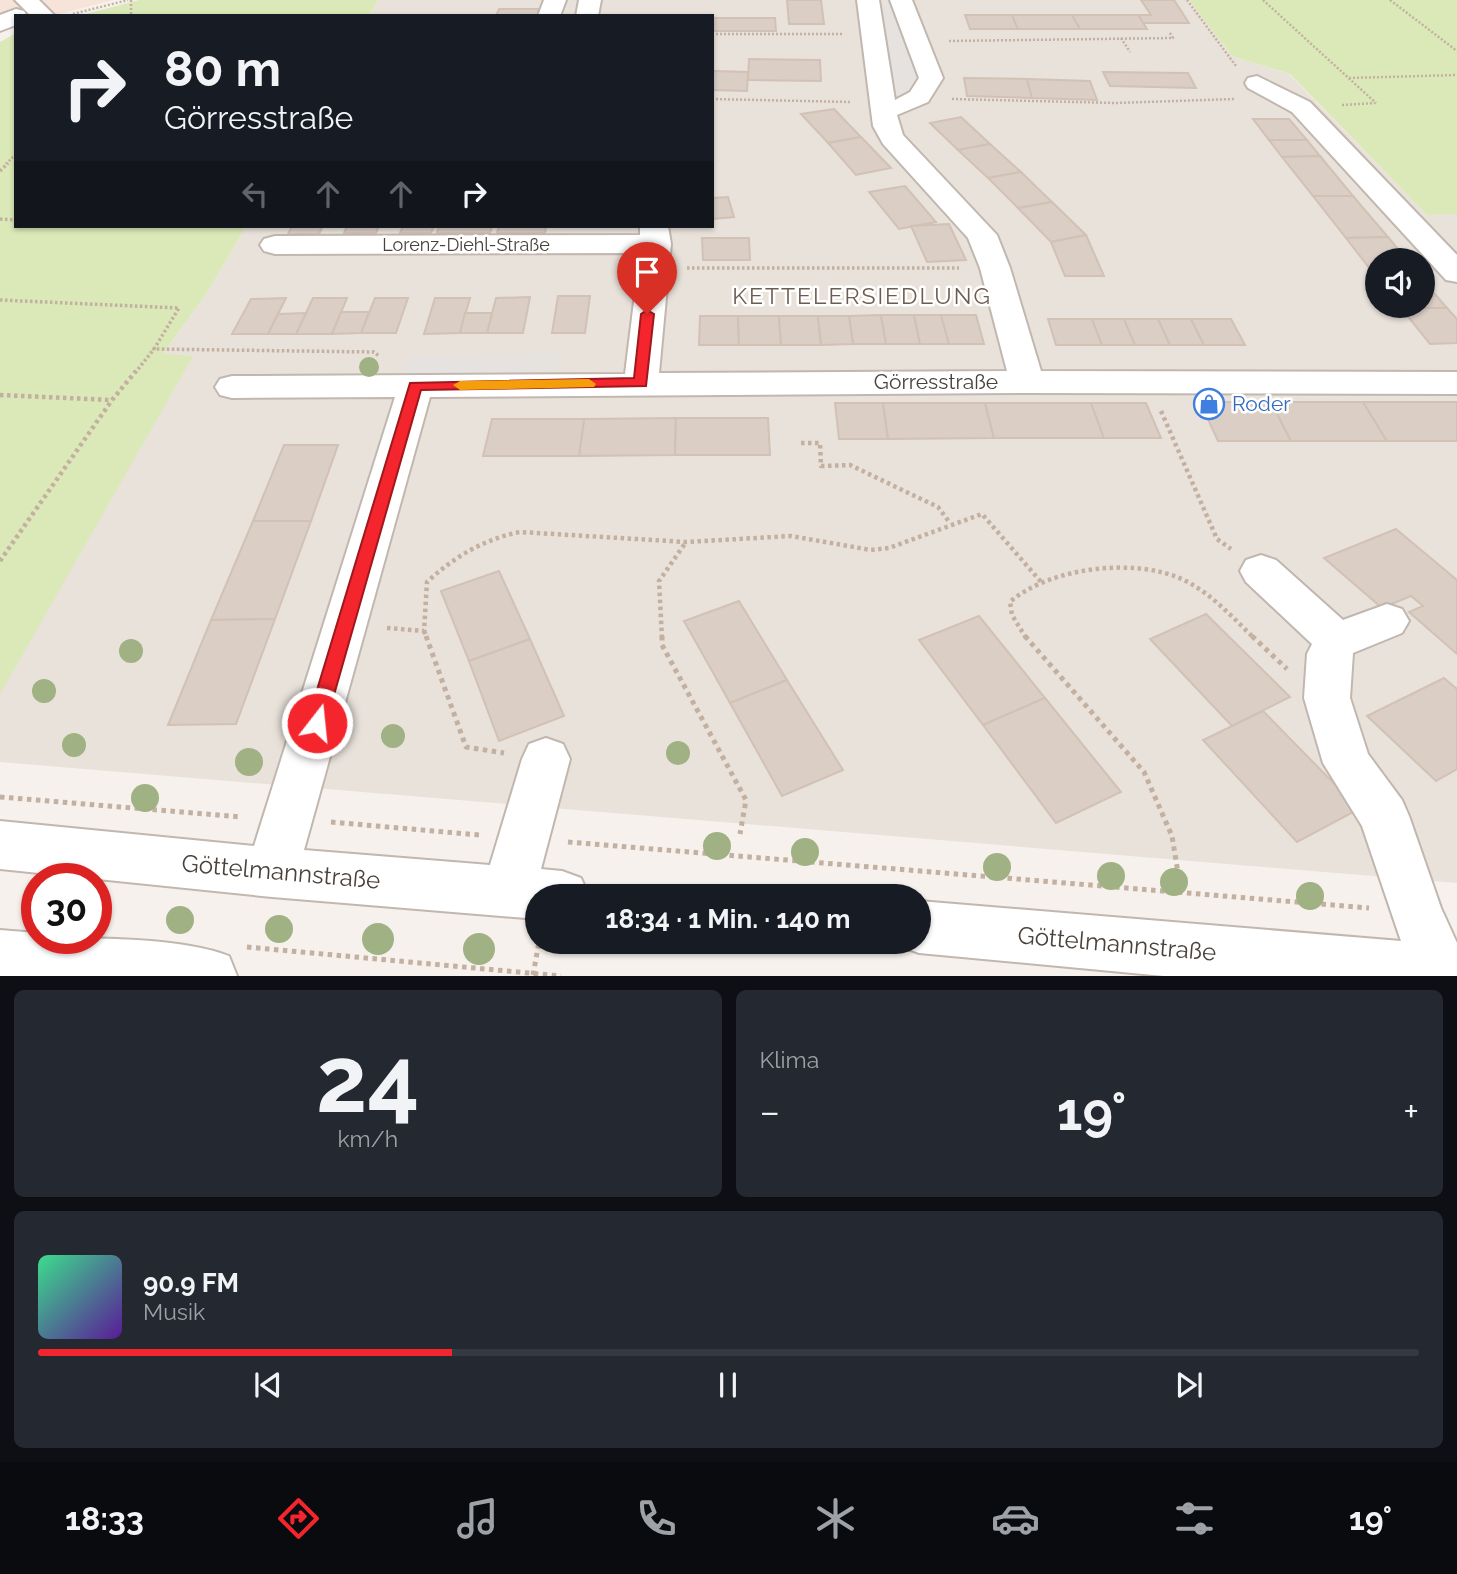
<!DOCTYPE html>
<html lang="de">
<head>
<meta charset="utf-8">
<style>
	:root { --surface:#171b24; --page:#242831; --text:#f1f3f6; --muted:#9ea1a6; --line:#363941; --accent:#f4252c }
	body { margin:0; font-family:Raleway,sans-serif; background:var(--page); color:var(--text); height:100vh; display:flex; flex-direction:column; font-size:26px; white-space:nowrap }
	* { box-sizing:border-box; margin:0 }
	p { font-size:23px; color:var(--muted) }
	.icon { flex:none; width:38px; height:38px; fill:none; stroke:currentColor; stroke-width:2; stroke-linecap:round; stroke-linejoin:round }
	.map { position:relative; height:976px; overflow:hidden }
	.drawer { display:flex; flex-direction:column; gap:14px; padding:14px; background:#0d0f14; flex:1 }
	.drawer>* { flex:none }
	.hud { position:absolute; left:14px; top:14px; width:700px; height:214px; border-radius:0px; box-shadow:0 2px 5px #0004; background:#171b24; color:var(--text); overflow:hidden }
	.controls { position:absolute; left:1365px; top:248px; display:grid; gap:14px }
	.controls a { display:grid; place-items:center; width:70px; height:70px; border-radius:50%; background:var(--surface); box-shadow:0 2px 5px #0004; font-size:35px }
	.speed { position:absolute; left:21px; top:863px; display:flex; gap:14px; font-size:35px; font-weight:700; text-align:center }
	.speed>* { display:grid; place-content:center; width:91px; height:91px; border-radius:50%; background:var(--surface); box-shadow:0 2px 5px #0004; line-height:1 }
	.speed .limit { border:10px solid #d22; background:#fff; color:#111 }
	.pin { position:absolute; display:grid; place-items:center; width:60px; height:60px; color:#fff; margin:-72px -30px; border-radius:50% 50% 50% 0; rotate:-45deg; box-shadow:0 0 7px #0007 }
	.pin .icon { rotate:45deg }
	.me { position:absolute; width:77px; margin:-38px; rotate:16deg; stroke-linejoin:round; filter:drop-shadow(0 0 5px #0008) }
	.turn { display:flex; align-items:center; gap:24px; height:147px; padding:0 35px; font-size:32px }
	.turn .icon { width:91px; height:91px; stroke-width:2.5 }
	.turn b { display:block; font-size:49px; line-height:60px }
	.lanes { display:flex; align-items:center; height:66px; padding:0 35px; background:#0003; justify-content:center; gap:35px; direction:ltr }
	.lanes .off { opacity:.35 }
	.big { font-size:52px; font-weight:700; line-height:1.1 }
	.drawer .card { flex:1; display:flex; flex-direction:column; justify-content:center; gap:10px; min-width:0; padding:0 24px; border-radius:10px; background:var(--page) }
	.drawer .dial { align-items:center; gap:0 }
	.dial b { font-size:91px; line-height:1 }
	.song { display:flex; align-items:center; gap:21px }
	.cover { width:84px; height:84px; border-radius:10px; background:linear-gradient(135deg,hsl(150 70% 55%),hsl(270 70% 35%)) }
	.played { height:7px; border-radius:4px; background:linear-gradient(90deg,var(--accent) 30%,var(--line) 30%) }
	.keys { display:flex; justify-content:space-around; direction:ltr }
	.heat { display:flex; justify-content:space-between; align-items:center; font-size:38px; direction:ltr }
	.drawer .tiles { flex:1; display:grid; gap:14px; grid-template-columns:1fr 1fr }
	.card:last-child { grid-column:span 2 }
	.trip { position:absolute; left:525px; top:884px; width:406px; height:70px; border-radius:35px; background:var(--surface); box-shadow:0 2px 5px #0004; font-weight:700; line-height:70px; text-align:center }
	.tabs { display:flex; height:112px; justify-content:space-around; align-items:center; background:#090b0e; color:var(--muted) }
	.tabs .icon { width:49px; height:49px }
	.tabs .on { color:var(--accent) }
	.tabs b { font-size:32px; color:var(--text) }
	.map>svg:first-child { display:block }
	.residential { fill:#e9e2db; fill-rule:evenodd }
	.commercial { fill:#f6e4d9 }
	.green { fill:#dbe8b7 }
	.parking { fill:#e5e2e0 }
	.building { fill:#dacec5; stroke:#d2c1b5; stroke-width:2 }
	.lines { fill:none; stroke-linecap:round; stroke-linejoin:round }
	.minor-casing { stroke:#c1b7af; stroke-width:4 }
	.path-far3 { stroke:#c3b0a0; stroke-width:2.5; stroke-dasharray:2 2; stroke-linecap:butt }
	.path-far2 { stroke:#c3b0a0; stroke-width:3.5; stroke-dasharray:2.5 2.5; stroke-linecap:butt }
	.path-far1 { stroke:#c3b0a0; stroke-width:4.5; stroke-dasharray:3.5 3.5; stroke-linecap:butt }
	.path { stroke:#c3b0a0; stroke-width:5; stroke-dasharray:4.5 4.5; stroke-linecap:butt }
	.minor { fill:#fff; fill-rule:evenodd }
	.tree { fill:#a0b183 }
	.route { fill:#f4252c; stroke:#9f181d; stroke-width:2 }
	.slow { fill:#f59e0b }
	.labels { text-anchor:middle; stroke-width:5; stroke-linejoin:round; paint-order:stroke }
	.far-street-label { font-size:18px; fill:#4a413a; stroke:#fff }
	.street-label { font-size:21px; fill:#4a413a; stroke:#fff }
	.shop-label { font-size:21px; fill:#366cbe; stroke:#fff; text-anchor:start }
	.neighbourhood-label { font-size:23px; letter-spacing:2px; fill:#6d5d51; stroke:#fff }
	.near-street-label { font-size:24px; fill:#4a413a; stroke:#fff }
</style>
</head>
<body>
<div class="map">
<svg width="1457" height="976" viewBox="0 0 1457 976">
	<rect width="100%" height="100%" fill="#f6f1ec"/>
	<path class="residential" d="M378,0H1189L1232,56L1289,74L1427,215L1457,214V883L0,762V584L208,291L246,226H712V16H369ZM1377,261H1423V306H1377Z"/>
	<polygon class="commercial" points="0,0 113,0 52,16 16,16 16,26 0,33"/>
	<g class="green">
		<polygon points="139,0 378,0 369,16 78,16"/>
		<polygon points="1189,0 1457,0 1457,214 1427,215 1290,74 1232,56"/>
		<polygon points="16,33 16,226 246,226 208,291 163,354 193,356 0,694 0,42"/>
	</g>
	<g class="parking">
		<polygon points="876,2 897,2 921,75 915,78 917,88 905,100 892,99"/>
		<polygon points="561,353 559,370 404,373 408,356"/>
	</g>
	<g class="building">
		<polygon points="787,0 821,0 824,24 789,24"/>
		<polygon points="1141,0 1174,0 1189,23 1143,23 1138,15 1151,15"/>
		<polygon points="499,9 539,9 537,16 496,16"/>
		<polygon points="965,15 1012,15 1018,29 970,29"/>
		<polygon points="1012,15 1072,15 1080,29 1018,29"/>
		<polygon points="1072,15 1138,15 1147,29 1080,29"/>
		<polygon points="712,18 775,18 776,31 712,31"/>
		<polygon points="749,59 820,60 821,81 748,80"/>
		<polygon points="712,71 748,72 747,91 712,90"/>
		<polygon points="1103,72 1188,73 1196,88 1110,86"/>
		<polygon points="964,78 1027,79 1032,98 967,96"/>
		<polygon points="1027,79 1090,81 1097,100 1032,98"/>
		<polygon points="834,109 861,137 828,143 801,114"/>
		<polygon points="961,117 990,144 958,150 930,123"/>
		<polygon points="1253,119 1289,119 1307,140 1269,140"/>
		<polygon points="861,137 891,168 856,175 828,143"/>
		<polygon points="1269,140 1307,140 1320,156 1282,157"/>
		<polygon points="990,144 1021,172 988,178 958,150"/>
		<polygon points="1320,156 1353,196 1313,196 1282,157"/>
		<polygon points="1021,172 1052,202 1018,208 988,178"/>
		<polygon points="905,186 936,222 899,229 869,192"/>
		<polygon points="1313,196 1353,196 1388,237 1346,238"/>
		<polygon points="728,197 734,217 712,219 712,198"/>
		<polygon points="1052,202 1086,235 1051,242 1018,208"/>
		<polygon points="949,224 966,260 927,262 911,226"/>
		<polygon points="292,226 323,226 319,234 288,234"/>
		<polygon points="347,226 379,226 376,233 344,233"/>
		<polygon points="403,226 434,226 431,233 400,233"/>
		<polygon points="439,226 492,226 490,233 437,233"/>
		<polygon points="499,226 546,226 545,233 497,233"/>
		<polygon points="1086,235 1104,276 1065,276 1051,242"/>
		<polygon points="1388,237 1408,261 1377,261 1377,278 1346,238"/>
		<polygon points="702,238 749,238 750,260 703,260"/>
		<polygon points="1423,286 1428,286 1447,308 1401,308 1399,306 1423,306"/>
		<polygon points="558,296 590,296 585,333 552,333"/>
		<polygon points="530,297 523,333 487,333 496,298"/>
		<polygon points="286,298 268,334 232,334 251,299"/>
		<polygon points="313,298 347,298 332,334 296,334"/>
		<polygon points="375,298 408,298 396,333 361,333"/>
		<polygon points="435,298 470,298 460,333 424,334"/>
		<polygon points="1401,308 1447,308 1457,319 1457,343 1430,344"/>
		<polygon points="341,312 369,312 361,333 332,334"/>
		<polygon points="306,313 296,334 268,334 278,314"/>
		<polygon points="465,313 492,313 487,333 460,333"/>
		<polygon points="881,315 886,344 853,344 849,316"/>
		<polygon points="881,315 914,315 920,344 886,344"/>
		<polygon points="914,315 941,315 949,344 920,344"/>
		<polygon points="941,315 976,315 984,344 949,344"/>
		<polygon points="700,316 738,316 739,345 699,345"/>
		<polygon points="738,316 779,316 781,345 739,345"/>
		<polygon points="779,316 818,316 821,345 781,345"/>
		<polygon points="818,316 849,316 853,344 821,345"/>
		<polygon points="1048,319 1092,319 1102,345 1056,345"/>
		<polygon points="1092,319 1124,319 1135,345 1102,345"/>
		<polygon points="1124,319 1158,319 1170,345 1135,345"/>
		<polygon points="1158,319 1191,319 1204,345 1170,345"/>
		<polygon points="1191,319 1231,319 1245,345 1204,345"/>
		<polygon points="1200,402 1271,402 1291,441 1218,441"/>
		<polygon points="1271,402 1363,402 1387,441 1291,441"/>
		<polygon points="1363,402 1457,402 1457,441 1387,441"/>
		<polygon points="835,403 883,403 888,439 839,439"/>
		<polygon points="883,403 985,403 994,438 888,439"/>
		<polygon points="985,403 1091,403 1104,438 994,438"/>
		<polygon points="1091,403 1146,403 1161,438 1104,438"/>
		<polygon points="676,418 675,455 579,456 584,419"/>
		<polygon points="676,418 768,418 770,455 675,455"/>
		<polygon points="492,419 584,419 579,456 483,456"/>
		<polygon points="284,445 338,445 311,521 253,521"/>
		<polygon points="253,521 311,521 275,619 211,620"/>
		<polygon points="1396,529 1457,580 1457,654 1409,612 1423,606 1411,596 1382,608 1324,558"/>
		<polygon points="499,571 530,639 469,661 441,591"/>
		<polygon points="739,601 787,680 730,703 684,621"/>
		<polygon points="1206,614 1290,697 1232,726 1150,639"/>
		<polygon points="979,616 1045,698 983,725 919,640"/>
		<polygon points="275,619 236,724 168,725 211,620"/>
		<polygon points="530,639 564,716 499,741 469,661"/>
		<polygon points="1444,678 1457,689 1457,769 1436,781 1367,716"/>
		<polygon points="787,680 843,770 782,796 730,703"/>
		<polygon points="1045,698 1121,792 1056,823 983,725"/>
		<polygon points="1263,711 1359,809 1297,842 1203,740"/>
	</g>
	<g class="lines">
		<g class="minor-casing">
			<g id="minor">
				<polygon points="15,0 39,0 55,16 31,16"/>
				<polygon points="544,0 566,0 560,16 538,16"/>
				<polygon points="579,0 601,0 598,16 576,16"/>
				<polygon points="857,0 879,0 895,100 910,92 919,78 890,0 912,0 943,78 928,102 897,115 903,135 997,235 1010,268 1041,371 1457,372 1457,394 1027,393 430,397 304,850 490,865 522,759 529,744 546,738 563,744 570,759 541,869 562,871 581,878 589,896 537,896 537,919 272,897 0,869 0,821 254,846 395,397 232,398 220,395 215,387 220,379 232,376 625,374 640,253 275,254 264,251 260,245 264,239 275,236 640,235 640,226 668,226 671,244 659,373 1007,371 980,268 968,238 883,144 873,126"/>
				<polygon points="16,9 24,11 27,16 16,16 16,25 0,31 0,15"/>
				<polygon points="1257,76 1310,102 1457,255 1457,282 1446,280 1292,112 1248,88 1245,83 1248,78"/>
				<polygon points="1261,555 1276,560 1343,620 1387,604 1402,609 1409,621 1402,633 1353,653 1350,698 1368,754 1402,800 1409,816 1441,908 1457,943 1457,976 1164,976 919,953 900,946 898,942 919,942 919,901 1401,941 1362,826 1323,763 1304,698 1307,654 1312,644 1246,582 1240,571 1246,560"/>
				<path d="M0,930L37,933V938C90,938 181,937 229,956L237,976H0Z"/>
			</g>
		</g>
		<g class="path-far3">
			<polyline points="131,0 131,16"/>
			<polyline points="1187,0 1236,66"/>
			<polyline points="1263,0 1376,103"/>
			<polyline points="1390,0 1457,51"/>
			<polyline points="73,14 128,0"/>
			<polyline points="712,34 842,34"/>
			<polyline points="1121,38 1130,52"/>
			<polyline points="949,41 1173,38 1170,33"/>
			<polyline points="1349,78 1457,75"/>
			<polyline points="712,99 851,102"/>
			<polyline points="952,99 1116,103 1234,99"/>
			<polyline points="1342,105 1375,103"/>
			<polyline points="6,164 16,154"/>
		</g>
		<g class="path-far2">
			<polyline points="0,171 8,163"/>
			<polyline points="0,219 16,220"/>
			<polyline points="687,268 959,268"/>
			<polyline points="0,300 179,308 154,349 374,352 379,356"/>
			<polyline points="135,373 154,349"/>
		</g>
		<g class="path-far1">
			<polyline points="0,395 111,400"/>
			<polyline points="1161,411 1217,539 1231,549"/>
			<polyline points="801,443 820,443 821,466 850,465 938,507 950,523"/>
			<polyline points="0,561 112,400 136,371"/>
			<path d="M387,628L424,631L427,582C454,557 484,539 520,532L686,542L791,536L871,550L889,548L982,514L1042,583"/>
			<polyline points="424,631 427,638"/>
			<polyline points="662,638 659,581 686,542"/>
			<path d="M1026,638L1012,615L1010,602C1050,567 1136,557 1184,580C1212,594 1232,617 1254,638"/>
		</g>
		<g class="path">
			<polyline points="426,636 466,747 504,753"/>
			<polyline points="662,636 662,645 746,800 740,834"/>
			<polyline points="1025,636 1144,772 1172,836 1181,891"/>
			<polyline points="1252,636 1287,669"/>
			<polyline points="0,797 242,817"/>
			<polyline points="331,822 479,835"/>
			<polyline points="568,842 1369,908"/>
			<polyline points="247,947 561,976"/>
			<polyline points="533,975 539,942"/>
		</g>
		<use href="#minor" class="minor"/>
	</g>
	<g class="tree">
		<circle cx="369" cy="367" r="10"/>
		<circle cx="131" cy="651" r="12"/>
		<circle cx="44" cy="691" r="12"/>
		<circle cx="393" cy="736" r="12"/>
		<circle cx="74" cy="745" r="12"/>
		<circle cx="678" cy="753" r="12"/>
		<circle cx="249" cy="762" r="14"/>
		<circle cx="145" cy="798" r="14"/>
		<circle cx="717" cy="846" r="14"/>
		<circle cx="805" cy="852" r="14"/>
		<circle cx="997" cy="867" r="14"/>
		<circle cx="1111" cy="876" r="14"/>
		<circle cx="1174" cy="882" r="14"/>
		<circle cx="1310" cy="896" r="14"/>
		<circle cx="180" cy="920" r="14"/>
		<circle cx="279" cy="929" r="14"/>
		<circle cx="378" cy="939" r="16"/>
		<circle cx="479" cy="949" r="16"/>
	</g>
	<polygon class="route" points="647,310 654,314 646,386 421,390 326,723 323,729 317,731 310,729 307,723 410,383 634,378 641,314"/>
	<polygon class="slow" points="589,379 596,384 594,387 460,390 453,385 460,381"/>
	<defs>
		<g id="shop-ring" transform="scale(1.575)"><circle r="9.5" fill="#fff" stroke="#3f7fe0" stroke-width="1.5"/><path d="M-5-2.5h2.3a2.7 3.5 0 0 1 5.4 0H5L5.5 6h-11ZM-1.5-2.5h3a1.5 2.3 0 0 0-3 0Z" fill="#3f7fe0"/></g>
	</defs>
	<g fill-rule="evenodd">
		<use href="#shop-ring" x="1209" y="404"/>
	</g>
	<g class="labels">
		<g class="far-street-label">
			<text x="466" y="251">Lorenz-Diehl-Straße</text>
		</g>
		<g class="street-label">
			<text x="936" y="389">Görresstraße</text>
		</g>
		<g class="shop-label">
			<text x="1232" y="411">Roder</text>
		</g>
		<g class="neighbourhood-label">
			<text x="862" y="304">KETTELERSIEDLUNG</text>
		</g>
		<g class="near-street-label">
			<text transform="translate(281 872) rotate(5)" y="8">Göttelmannstraße</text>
			<text transform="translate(1117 944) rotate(5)" y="8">Göttelmannstraße</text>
		</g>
	</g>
</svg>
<div class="controls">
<a><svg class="icon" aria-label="sound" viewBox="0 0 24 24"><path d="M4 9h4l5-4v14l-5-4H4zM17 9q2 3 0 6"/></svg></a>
</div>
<div class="speed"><div class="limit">30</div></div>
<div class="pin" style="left:647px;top:314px;background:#d93025"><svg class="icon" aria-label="arrive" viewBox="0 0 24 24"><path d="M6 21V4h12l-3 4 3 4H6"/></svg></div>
<svg class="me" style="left:317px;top:723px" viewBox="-20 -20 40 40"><circle r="17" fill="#f4252c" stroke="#fff" stroke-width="3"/><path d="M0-11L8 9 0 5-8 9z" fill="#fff"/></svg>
<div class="trip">18:34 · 1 Min. · 140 m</div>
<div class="hud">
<div class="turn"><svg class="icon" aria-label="right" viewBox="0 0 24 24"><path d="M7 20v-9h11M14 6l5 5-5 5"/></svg><div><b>80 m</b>Görresstraße</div></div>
<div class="lanes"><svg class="icon off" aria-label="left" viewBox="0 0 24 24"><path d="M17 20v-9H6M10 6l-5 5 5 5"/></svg><svg class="icon off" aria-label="ahead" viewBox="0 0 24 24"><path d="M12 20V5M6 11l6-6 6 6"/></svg><svg class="icon off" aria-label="ahead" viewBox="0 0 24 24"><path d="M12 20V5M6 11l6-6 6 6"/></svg><svg class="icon" aria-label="right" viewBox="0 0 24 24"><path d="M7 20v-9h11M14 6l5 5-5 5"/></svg></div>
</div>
</div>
<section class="drawer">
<div class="tiles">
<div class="card dial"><b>24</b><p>km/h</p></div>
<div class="card"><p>Klima</p>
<div class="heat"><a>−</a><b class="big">19°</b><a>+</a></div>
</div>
<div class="card">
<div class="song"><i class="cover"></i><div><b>90.9 FM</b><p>Musik</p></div></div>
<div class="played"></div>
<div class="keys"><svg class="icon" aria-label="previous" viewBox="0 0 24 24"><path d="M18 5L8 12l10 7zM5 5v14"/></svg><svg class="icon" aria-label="pause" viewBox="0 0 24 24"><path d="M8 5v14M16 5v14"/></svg><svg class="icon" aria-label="next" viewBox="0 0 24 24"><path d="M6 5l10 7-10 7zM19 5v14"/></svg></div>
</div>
</div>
</section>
<nav class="tabs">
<b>18:33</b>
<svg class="icon on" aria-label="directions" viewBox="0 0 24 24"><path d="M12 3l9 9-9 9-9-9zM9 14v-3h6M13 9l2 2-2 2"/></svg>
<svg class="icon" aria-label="music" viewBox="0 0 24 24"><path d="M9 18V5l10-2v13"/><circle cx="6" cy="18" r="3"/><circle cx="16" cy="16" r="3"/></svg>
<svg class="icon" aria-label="phone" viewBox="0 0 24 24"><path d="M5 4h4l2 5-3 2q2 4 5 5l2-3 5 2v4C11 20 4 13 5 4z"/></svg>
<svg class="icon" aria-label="climate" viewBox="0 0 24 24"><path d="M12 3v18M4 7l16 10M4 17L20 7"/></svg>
<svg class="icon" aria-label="car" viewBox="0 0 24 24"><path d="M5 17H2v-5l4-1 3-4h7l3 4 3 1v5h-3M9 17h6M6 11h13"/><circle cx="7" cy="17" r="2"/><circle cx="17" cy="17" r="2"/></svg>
<svg class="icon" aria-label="filters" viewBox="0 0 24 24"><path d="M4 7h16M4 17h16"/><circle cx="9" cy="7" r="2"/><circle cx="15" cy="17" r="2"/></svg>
<b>19°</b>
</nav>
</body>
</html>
